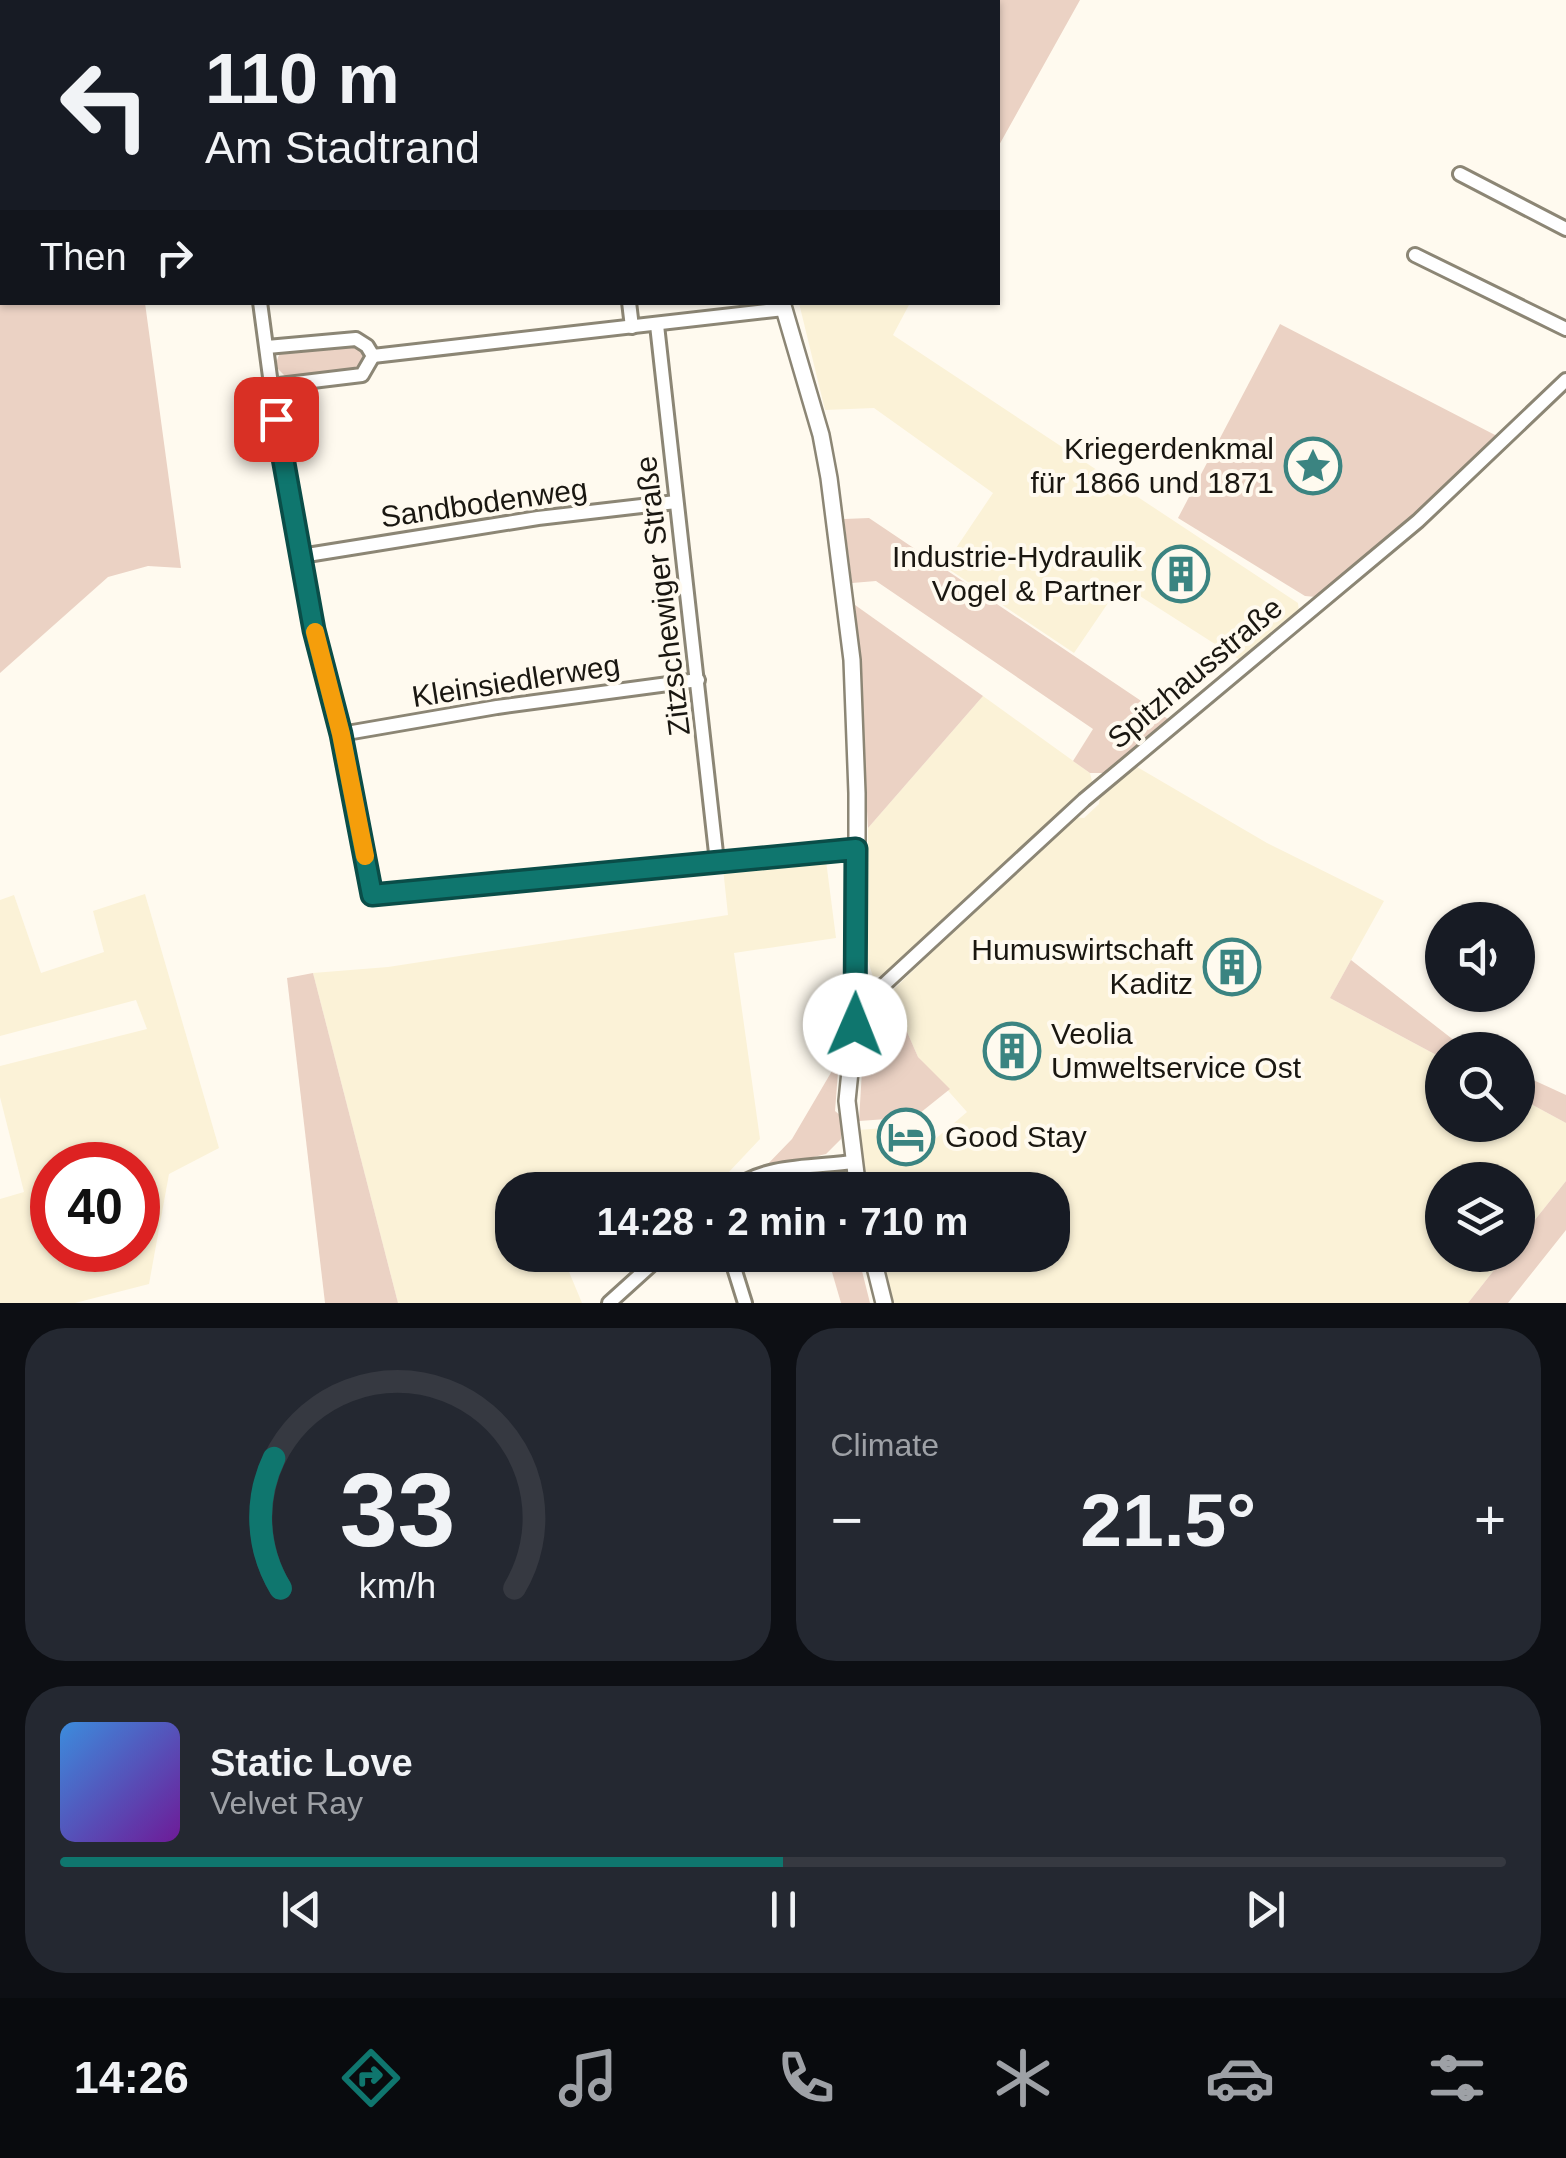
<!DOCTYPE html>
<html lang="en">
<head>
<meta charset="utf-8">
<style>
	:root { --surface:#171b24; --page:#242831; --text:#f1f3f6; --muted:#9ea1a6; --line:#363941; --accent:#0f766e }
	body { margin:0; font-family:Helvetica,sans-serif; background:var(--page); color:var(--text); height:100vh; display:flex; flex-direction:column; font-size:38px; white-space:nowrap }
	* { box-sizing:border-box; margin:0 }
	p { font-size:32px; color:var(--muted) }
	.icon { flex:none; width:55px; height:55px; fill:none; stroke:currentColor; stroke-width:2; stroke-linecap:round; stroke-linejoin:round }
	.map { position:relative; height:1303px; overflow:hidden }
	.drawer { display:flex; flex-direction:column; gap:25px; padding:25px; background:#0d0f14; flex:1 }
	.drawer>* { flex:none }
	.hud { position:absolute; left:0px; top:0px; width:1000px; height:305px; box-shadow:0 2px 8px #0004; background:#171b24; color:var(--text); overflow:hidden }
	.fabs { position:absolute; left:1425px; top:902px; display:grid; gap:20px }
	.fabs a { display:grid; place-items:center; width:110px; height:110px; border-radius:50%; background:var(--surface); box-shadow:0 2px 8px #0004; font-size:50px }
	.speed { position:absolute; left:30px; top:1142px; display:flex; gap:20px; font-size:50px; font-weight:700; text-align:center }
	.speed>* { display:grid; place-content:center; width:130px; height:130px; border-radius:50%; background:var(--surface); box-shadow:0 2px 8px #0004; line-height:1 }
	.speed .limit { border:15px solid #d22; background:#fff; color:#111 }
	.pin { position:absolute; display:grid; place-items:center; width:85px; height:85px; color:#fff; margin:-42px; border-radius:20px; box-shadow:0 5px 15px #0006 }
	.me { position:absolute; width:110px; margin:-55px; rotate:1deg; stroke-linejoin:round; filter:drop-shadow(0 0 8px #0008) }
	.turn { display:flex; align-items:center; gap:35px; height:210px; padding:0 40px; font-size:45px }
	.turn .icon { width:130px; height:130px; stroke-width:2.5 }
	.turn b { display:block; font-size:70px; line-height:85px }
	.then { display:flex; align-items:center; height:95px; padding:0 40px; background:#0003; gap:20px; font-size:38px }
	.big { font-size:75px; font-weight:700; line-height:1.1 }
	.drawer .tile { flex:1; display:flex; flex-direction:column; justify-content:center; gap:15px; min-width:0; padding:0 35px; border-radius:40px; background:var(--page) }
	.drawer .dial { align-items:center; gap:0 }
	.dial svg { height:260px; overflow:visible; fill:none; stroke:var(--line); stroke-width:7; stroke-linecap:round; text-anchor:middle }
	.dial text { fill:var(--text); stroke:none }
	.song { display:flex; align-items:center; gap:30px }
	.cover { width:120px; height:120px; border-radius:15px; background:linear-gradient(135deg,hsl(210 70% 55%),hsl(280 70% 35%)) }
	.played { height:10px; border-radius:5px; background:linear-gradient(90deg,var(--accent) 50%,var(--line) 50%) }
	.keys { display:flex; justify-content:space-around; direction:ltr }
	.heat { display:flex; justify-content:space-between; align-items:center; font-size:55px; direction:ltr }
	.drawer .tiles { flex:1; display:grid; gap:25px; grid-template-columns:1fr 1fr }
	.tile:last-child { grid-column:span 2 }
	.trip { position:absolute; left:495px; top:1172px; width:575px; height:100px; border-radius:40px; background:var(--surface); box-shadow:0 2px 8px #0004; font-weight:700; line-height:100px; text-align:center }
	.dock { display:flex; height:160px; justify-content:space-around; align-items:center; background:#090b0e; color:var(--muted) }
	.dock .icon { width:70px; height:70px }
	.dock .active { color:var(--accent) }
	.dock b { font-size:45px; color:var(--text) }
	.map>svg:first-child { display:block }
	.built { fill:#fbf2d7; fill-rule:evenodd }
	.green { fill:#ebd2c4 }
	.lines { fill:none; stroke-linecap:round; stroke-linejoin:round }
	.minor-casing { stroke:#8c8675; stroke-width:18 }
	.tertiary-casing { stroke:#8c8675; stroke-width:20 }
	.minor { stroke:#fff; stroke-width:12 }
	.tertiary { stroke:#fff; stroke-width:15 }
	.route-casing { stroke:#0a4d48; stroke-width:25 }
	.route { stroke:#0f766e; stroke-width:18 }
	.slow { stroke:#f59e0b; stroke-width:18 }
	.labels { text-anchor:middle; stroke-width:8; stroke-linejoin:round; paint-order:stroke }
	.poi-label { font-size:30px; fill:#1a1711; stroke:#fffaef; text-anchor:end }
	.street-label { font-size:30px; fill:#1a1711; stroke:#fffaef }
</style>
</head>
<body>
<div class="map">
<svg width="1566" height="1303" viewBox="0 0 1566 1303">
	<rect width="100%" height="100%" fill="#fffaef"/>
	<g class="built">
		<polygon points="799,303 910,303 893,335 1298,603 1299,612 1240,660 1121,584 1074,653 944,566 993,493 874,408 825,410"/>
		<polygon points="983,696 1090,773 1093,785 888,975 873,977 868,961 868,828"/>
		<polygon points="1132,764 1267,843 1384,901 1330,998 1442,1058 1442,1125 1518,1125 1518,1097 1566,1123 1566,1181 1518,1241 1518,1180 1442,1180 1442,1255 1506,1255 1468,1303 894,1303 882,1255 1052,1255 1052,1190 869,1190 858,1130 885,1128 891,1158 920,1152 967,1112 918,1057 890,993 1071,817 1084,818 1099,804 1101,790"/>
		<polygon points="824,845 836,938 734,953 760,1139 712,1190 512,1190 512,1255 562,1255 582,1303 398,1303 313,973 388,967 728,915 722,859"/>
		<path d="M145,894L219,1148L169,1174L149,1284L75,1303H0V1199L24,1192L0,1097V1066L147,1029L136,1000L0,1036V900L14,895L41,973L104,952L93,911ZM52,1165H138V1250H52Z"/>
	</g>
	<g class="green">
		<polygon points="0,0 128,0 128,2 2,2 2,302 145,303 181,568 148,566 108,577 0,673"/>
		<polygon points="992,0 1080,0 998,147 998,2"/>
		<polygon points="1280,324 1497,436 1415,516 1316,597 1305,596 1178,518"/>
		<polygon points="354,344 368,353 361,369 288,379 275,366 280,352"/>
		<polygon points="869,518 1171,721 1110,773 1090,773 1073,761 1093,729 876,581 852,583 844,519"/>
		<polygon points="855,605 983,696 868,828"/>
		<polygon points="1351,960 1460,1045 1469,1050 1442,1050 1442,1058 1330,998"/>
		<polygon points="313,973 398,1303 325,1303 287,978"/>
		<polygon points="890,993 918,1057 950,1089 915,1117 859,1121 864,1036 870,1011"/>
		<polygon points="839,1059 835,1111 841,1116 841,1139 826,1154 763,1169 792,1139"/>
		<polygon points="1518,1073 1566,1095 1566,1123 1518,1097"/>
		<polygon points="1566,1181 1566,1230 1508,1303 1468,1303 1506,1255 1518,1255 1518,1241"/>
		<polygon points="827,1255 858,1255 870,1303 841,1303"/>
	</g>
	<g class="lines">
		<g class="minor-casing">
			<g id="minor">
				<polyline points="240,0 240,2"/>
				<polyline points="595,0 596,2"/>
				<polyline points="1460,174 1566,229"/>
				<polyline points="1415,255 1566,329"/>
				<polyline points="260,302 280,452 314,630 341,734 372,895 856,849"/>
				<polyline points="629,302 632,327"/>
				<polyline points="657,325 717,862"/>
				<polyline points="267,347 356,339 367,346 373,356 362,375 271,386"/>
				<polyline points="373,356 784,309"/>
				<polyline points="301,556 538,518 676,502"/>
				<polyline points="341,734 497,707 698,680"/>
				<polyline points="857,1002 874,994 1084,800 1418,521 1566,380"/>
				<path d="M733,1190C762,1164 816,1167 853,1162"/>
				<polyline points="730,1255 745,1303"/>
				<polyline points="609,1303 662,1255"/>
			</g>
		</g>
		<g class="tertiary-casing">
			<g id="tertiary">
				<polyline points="746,0 746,2"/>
				<polyline points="782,302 821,435 829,478 852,660 857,793 857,1002 847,1101 858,1190"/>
				<polyline points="872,1255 884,1303"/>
			</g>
		</g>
		<use href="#minor" class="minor"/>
		<use href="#tertiary" class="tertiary"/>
	</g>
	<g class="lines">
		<g class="route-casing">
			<polyline id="route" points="276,419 314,630 341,734 372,895 856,849 855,1025"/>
		</g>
		<use href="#route" class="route"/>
		<polyline class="slow" points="315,632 341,734 365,856"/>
	</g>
	<defs>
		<g id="sight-ring" transform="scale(2.875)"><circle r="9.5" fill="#fffaef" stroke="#3b8481" stroke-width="1.5"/><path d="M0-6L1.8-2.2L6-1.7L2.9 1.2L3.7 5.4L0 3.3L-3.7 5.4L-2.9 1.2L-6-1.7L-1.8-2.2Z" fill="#3b8481"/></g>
		<g id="building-ring" transform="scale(2.875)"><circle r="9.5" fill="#fffaef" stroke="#3b8481" stroke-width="1.5"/><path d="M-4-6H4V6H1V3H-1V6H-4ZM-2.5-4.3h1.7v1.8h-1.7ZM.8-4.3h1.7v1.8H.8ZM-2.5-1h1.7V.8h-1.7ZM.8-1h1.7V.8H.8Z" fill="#3b8481"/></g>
		<g id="hotel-ring" transform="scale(2.875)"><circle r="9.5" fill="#fffaef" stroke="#3b8481" stroke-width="1.5"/><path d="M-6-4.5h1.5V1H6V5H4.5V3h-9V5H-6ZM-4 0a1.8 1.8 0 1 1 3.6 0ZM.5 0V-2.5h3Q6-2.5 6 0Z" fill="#3b8481"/></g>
	</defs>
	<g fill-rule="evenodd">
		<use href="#sight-ring" x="1313" y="466"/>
		<use href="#building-ring" x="1181" y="574"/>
		<use href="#building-ring" x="1232" y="967"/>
		<use href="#building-ring" x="1012" y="1051"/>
		<use href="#hotel-ring" x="906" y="1137"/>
	</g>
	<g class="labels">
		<g class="poi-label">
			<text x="1274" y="459">Kriegerdenkmal<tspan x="1274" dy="34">für 1866 und 1871</tspan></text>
			<text x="1142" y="567">Industrie-Hydraulik<tspan x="1142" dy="34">Vogel &amp; Partner</tspan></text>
			<text x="1193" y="960">Humuswirtschaft<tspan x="1193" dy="34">Kaditz</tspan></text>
			<text x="1051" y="1044" text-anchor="start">Veolia<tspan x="1051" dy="34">Umweltservice Ost</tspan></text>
			<text x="945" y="1147" text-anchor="start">Good Stay</text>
		</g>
		<g class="street-label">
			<text transform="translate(484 503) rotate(-8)" y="10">Sandbodenweg</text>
			<text transform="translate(663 596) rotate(-97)" y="10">Zitzschewiger Straße</text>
			<text transform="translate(1195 673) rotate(-40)" y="10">Spitzhausstraße</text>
			<text transform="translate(516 681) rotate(-9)" y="10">Kleinsiedlerweg</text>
		</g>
	</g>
</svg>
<div class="fabs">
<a><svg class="icon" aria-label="sound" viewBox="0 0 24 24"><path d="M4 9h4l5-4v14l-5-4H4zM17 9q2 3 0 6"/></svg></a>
<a><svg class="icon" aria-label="search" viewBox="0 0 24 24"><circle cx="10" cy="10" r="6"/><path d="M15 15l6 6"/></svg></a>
<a><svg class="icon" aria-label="layers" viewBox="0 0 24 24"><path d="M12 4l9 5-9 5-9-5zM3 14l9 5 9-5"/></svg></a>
</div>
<div class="speed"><div class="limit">40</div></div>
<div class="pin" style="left:276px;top:419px;background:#d93025"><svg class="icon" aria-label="arrive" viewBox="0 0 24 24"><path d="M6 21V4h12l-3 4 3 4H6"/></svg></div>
<svg class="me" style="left:855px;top:1025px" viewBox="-20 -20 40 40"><circle r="19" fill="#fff"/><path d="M0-13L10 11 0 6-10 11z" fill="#0f766e"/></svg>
<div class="trip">14:28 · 2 min · 710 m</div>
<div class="hud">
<div class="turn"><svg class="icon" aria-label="left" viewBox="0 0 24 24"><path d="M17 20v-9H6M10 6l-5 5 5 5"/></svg><div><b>110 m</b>Am Stadtrand</div></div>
<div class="then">Then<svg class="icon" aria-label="right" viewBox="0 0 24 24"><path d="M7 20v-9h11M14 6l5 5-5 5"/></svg></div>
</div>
</div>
<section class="drawer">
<div class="tiles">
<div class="tile dial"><svg viewBox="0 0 100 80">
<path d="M14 69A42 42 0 1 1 86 69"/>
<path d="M14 69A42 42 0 0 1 12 29" stroke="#0f766e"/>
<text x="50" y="56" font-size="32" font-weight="700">33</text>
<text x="50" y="72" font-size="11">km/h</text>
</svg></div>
<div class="tile"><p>Climate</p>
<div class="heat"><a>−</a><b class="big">21.5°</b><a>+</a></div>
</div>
<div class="tile">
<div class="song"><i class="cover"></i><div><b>Static Love</b><p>Velvet Ray</p></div></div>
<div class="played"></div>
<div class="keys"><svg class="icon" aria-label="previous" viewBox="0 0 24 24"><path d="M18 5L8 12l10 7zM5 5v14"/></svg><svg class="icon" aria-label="pause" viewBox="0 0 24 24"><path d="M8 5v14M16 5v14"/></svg><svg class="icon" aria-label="next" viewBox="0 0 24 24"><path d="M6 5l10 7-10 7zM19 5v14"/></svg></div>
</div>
</div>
</section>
<nav class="dock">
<b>14:26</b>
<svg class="icon active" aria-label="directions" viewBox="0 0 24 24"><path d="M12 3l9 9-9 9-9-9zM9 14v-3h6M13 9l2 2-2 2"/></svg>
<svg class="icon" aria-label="music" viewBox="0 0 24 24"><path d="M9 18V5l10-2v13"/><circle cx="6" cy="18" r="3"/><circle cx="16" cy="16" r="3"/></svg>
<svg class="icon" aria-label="phone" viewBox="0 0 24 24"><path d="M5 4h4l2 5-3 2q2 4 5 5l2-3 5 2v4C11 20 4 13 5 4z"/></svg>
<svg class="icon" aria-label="climate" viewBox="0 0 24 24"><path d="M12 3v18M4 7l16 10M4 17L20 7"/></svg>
<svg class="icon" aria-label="car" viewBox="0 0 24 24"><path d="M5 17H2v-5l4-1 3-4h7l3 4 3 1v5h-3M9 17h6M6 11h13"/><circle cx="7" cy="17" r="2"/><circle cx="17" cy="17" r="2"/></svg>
<svg class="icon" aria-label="filters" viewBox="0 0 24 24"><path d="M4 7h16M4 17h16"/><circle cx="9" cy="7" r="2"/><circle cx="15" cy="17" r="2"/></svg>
</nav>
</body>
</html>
